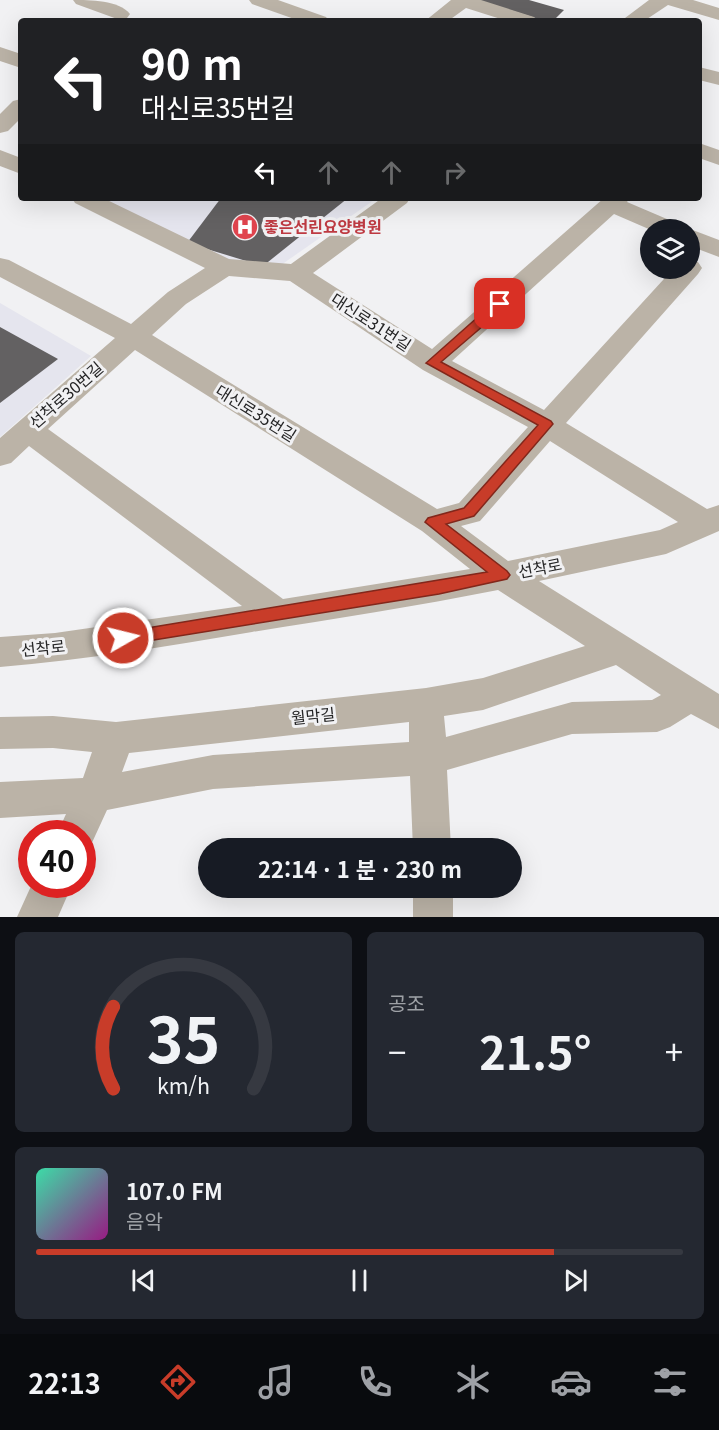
<!DOCTYPE html>
<html lang="ko">
<head>
<meta charset="utf-8">
<style>
	:root { --surface:#171b24; --page:#242831; --text:#f1f3f6; --muted:#9ea1a6; --line:#363941; --accent:#c83c29 }
	body { margin:0; font-family:Georgia,"Noto Sans KR",serif; background:var(--page); color:var(--text); height:100vh; display:flex; flex-direction:column; font-size:22px; white-space:nowrap }
	* { box-sizing:border-box; margin:0 }
	p { font-size:20px; color:var(--muted) }
	.icon { flex:none; width:33px; height:33px; fill:none; stroke:currentColor; stroke-width:2; stroke-linecap:round; stroke-linejoin:round }
	.map { position:relative; height:917px; overflow:hidden }
	.details { display:flex; flex-direction:column; gap:15px; padding:15px; background:#0d0f14; flex:1 }
	.details>* { flex:none }
	.banner { position:absolute; left:18px; top:18px; width:684px; height:183px; border-radius:6px; box-shadow:0 6px 24px #0002; background:#202124; color:#fff; overflow:hidden }
	.buttons { position:absolute; left:640px; top:219px; display:grid; gap:12px }
	.buttons a { display:grid; place-items:center; width:60px; height:60px; border-radius:50%; background:var(--surface); box-shadow:0 6px 24px #0002; font-size:30px }
	.speed { position:absolute; left:18px; top:820px; display:flex; gap:12px; font-size:30px; font-weight:700; text-align:center }
	.speed>* { display:grid; place-content:center; width:78px; height:78px; border-radius:50%; background:var(--surface); box-shadow:0 6px 24px #0002; line-height:1 }
	.speed .limit { border:9px solid #d22; background:#fff; color:#111 }
	.pin { position:absolute; display:grid; place-items:center; width:51px; height:51px; color:#fff; margin:-26px; border-radius:12px; box-shadow:0 3px 9px #0006 }
	.me { position:absolute; width:66px; margin:-33px; rotate:82deg; stroke-linejoin:round; filter:drop-shadow(0 0 4px #0008) }
	.turn { display:flex; align-items:center; gap:21px; height:126px; padding:0 24px; font-size:27px }
	.turn .icon { width:78px; height:78px; stroke-width:2.5 }
	.turn b { display:block; font-size:42px; line-height:51px }
	.lanes { display:flex; align-items:center; height:57px; padding:0 24px; background:#0003; justify-content:center; gap:30px; direction:ltr }
	.lanes .off { opacity:.35 }
	.big { font-size:45px; font-weight:700; line-height:1.1 }
	.details .tile { flex:1; display:flex; flex-direction:column; justify-content:center; gap:9px; min-width:0; padding:0 21px; border-radius:9px; background:var(--page) }
	.details .dial { align-items:center; gap:0 }
	.dial svg { height:156px; overflow:visible; fill:none; stroke:var(--line); stroke-width:7; stroke-linecap:round; text-anchor:middle }
	.dial text { fill:var(--text); stroke:none }
	.song { display:flex; align-items:center; gap:18px }
	.cover { width:72px; height:72px; border-radius:9px; background:linear-gradient(135deg,hsl(160 70% 55%),hsl(310 70% 35%)) }
	.played { height:6px; border-radius:3px; background:linear-gradient(90deg,var(--accent) 80%,var(--line) 80%) }
	.keys { display:flex; justify-content:space-around; direction:ltr }
	.heat { display:flex; justify-content:space-between; align-items:center; font-size:33px; direction:ltr }
	.details .tiles { flex:1; display:grid; gap:15px; grid-template-columns:1fr 1fr }
	.tile:last-child { grid-column:span 2 }
	.trip { position:absolute; left:198px; top:838px; width:324px; height:60px; border-radius:30px; background:var(--surface); box-shadow:0 6px 24px #0002; font-weight:700; line-height:60px; text-align:center }
	.tab-bar { display:flex; height:96px; justify-content:space-around; align-items:center; background:#090b0e; color:var(--muted) }
	.tab-bar .icon { width:42px; height:42px }
	.tab-bar .selected { color:var(--accent) }
	.tab-bar b { font-size:27px; color:var(--text) }
	.map>svg:first-child { display:block }
	.built { fill:#e5e5ee }
	.building { fill:#636162 }
	.lines { fill:none; stroke-linecap:round; stroke-linejoin:round }
	.minor { fill:#bbb3a7; fill-rule:evenodd }
	.route { fill:#c83c29; stroke:#82271b; stroke-width:1.5 }
	.labels { text-anchor:middle; stroke-width:6; stroke-linejoin:round; paint-order:stroke }
	.health-label { font-size:16px; font-weight:bold; fill:#be3a42; stroke:#f1f1f3; text-anchor:start }
	.street-label { font-size:16px; fill:#252526; stroke:#f1f1f3 }
</style>
</head>
<body>
<div class="map">
<svg width="719" height="917" viewBox="0 0 719 917">
	<rect width="100%" height="100%" fill="#f1f1f3"/>
	<g class="built">
		<polygon points="101,198 377,198 281,265 248,268 208,255"/>
		<polygon points="0,303 91,356 0,437"/>
	</g>
	<g class="building">
		<polygon points="477,0 529,0 564,10 553,21 545,21"/>
		<polygon points="221,198 348,198 263,266 187,243"/>
		<polygon points="0,327 58,359 0,403"/>
	</g>
	<g class="lines">
		<g class="minor">
			<path d="M73,0C90,0 119,0 130,14L127,18L120,20L76,4Z"/>
			<polygon points="249,0 278,0 326,17 329,21 300,21 252,4"/>
			<polygon points="451,0 481,0 534,17 537,21 507,21 466,8 448,21 425,21"/>
			<polygon points="649,0 693,0 719,8 719,20 668,5 644,21 621,21"/>
			<polygon points="0,47 21,54 21,68 0,61"/>
			<polygon points="699,67 719,72 719,85 699,80"/>
			<polygon points="21,99 21,118 8,131 0,133 0,114 13,101"/>
			<polygon points="699,143 719,150 719,165 699,158"/>
			<polygon points="0,150 21,158 21,174 0,166"/>
			<path d="M72,198H103L229,259L291,264L382,198H410L407,203L313,273L432,349L604,198H630L627,202L681,225L684,230H651L614,214L452,361L544,410L674,268H690V260L698,262L702,268L698,274L566,423L707,509L719,505V531L666,554L539,581L719,694V729L691,714L670,727L657,732L572,734L447,770L451,849H413L410,776L213,789L107,810L90,847L82,850V834H57L66,814L0,818V782L83,778L92,752L53,748L0,749V717L53,716L116,722L426,688L483,678L585,646L498,590C417,606 334,619 252,632C168,646 85,660 0,667V637L55,633L242,606L29,446L11,463L0,466V438L115,338L0,277V258L9,260L131,324L168,292L205,268L75,203ZM229,276L290,281L423,370L528,427L459,503L437,509L152,335L186,304ZM135,350L422,531L470,569L283,599L48,429ZM550,441L678,522L660,530L508,561L461,526L480,521ZM616,665L661,695L652,700L572,702L446,737L444,716L483,710ZM409,722V742L213,755L122,772L129,753Z"/>
			<polygon points="690,229 719,240 719,257 690,246"/>
			<polygon points="32,884 72,885 58,917 17,917"/>
			<rect x="413" y="888" width="40" height="29"/>
		</g>
	</g>
	<polygon class="route" points="500,300 506,304 505,307 441,362 551,421 553,424 474,516 446,524 507,571 510,575 507,579 439,594 123,645 117,643 115,638 117,634 123,632 487,572 425,522 428,518 464,508 538,425 426,363 496,301"/>
	<defs>
		<g id="hospital-disc" transform="scale(1.35)"><circle r="9.5" fill="#e0444e" stroke="#f1f1f3"/><path d="M-5-5h3v3.5h4V-5h3V5h-3V1.5h-4V5h-3Z" fill="#fff"/></g>
	</defs>
	<g fill-rule="evenodd">
		<use href="#hospital-disc" x="245" y="227"/>
	</g>
	<g class="labels">
		<g class="health-label">
			<text x="264" y="233">좋은선린요양병원</text>
		</g>
		<g class="street-label">
			<text transform="translate(371 322) rotate(33)" y="6">대신로31번길</text>
			<text transform="translate(66 395) rotate(-41)" y="6">선착로30번길</text>
			<text transform="translate(256 413) rotate(32)" y="6">대신로35번길</text>
			<text transform="translate(540 568) rotate(-11)" y="6">선착로</text>
			<text transform="translate(43 648) rotate(-6)" y="6">선착로</text>
			<text transform="translate(313 716) rotate(-6)" y="6">월막길</text>
		</g>
	</g>
</svg>
<div class="buttons">
<a><svg class="icon" aria-label="layers" viewBox="0 0 24 24"><path d="M12 4l9 5-9 5-9-5zM3 14l9 5 9-5"/></svg></a>
</div>
<div class="speed"><div class="limit">40</div></div>
<div class="pin" style="left:500px;top:304px;background:#d93025"><svg class="icon" aria-label="arrive" viewBox="0 0 24 24"><path d="M6 21V4h12l-3 4 3 4H6"/></svg></div>
<svg class="me" style="left:123px;top:638px" viewBox="-20 -20 40 40"><circle r="17" fill="#c83c29" stroke="#fff" stroke-width="3"/><path d="M0-11L8 9 0 5-8 9z" fill="#fff"/></svg>
<div class="trip">22:14 · 1 분 · 230 m</div>
<div class="banner">
<div class="turn"><svg class="icon" aria-label="left" viewBox="0 0 24 24"><path d="M17 20v-9H6M10 6l-5 5 5 5"/></svg><div><b>90 m</b>대신로35번길</div></div>
<div class="lanes"><svg class="icon" aria-label="left" viewBox="0 0 24 24"><path d="M17 20v-9H6M10 6l-5 5 5 5"/></svg><svg class="icon off" aria-label="ahead" viewBox="0 0 24 24"><path d="M12 20V5M6 11l6-6 6 6"/></svg><svg class="icon off" aria-label="ahead" viewBox="0 0 24 24"><path d="M12 20V5M6 11l6-6 6 6"/></svg><svg class="icon off" aria-label="right" viewBox="0 0 24 24"><path d="M7 20v-9h11M14 6l5 5-5 5"/></svg></div>
</div>
</div>
<section class="details">
<div class="tiles">
<div class="tile dial"><svg viewBox="0 0 100 80">
<path d="M14 69A42 42 0 1 1 86 69"/>
<path d="M14 69A42 42 0 0 1 14 27" stroke="#c83c29"/>
<text x="50" y="56" font-size="32" font-weight="700">35</text>
<text x="50" y="72" font-size="11">km/h</text>
</svg></div>
<div class="tile"><p>공조</p>
<div class="heat"><a>−</a><b class="big">21.5°</b><a>+</a></div>
</div>
<div class="tile">
<div class="song"><i class="cover"></i><div><b>107.0 FM</b><p>음악</p></div></div>
<div class="played"></div>
<div class="keys"><svg class="icon" aria-label="previous" viewBox="0 0 24 24"><path d="M18 5L8 12l10 7zM5 5v14"/></svg><svg class="icon" aria-label="pause" viewBox="0 0 24 24"><path d="M8 5v14M16 5v14"/></svg><svg class="icon" aria-label="next" viewBox="0 0 24 24"><path d="M6 5l10 7-10 7zM19 5v14"/></svg></div>
</div>
</div>
</section>
<nav class="tab-bar">
<b>22:13</b>
<svg class="icon selected" aria-label="directions" viewBox="0 0 24 24"><path d="M12 3l9 9-9 9-9-9zM9 14v-3h6M13 9l2 2-2 2"/></svg>
<svg class="icon" aria-label="music" viewBox="0 0 24 24"><path d="M9 18V5l10-2v13"/><circle cx="6" cy="18" r="3"/><circle cx="16" cy="16" r="3"/></svg>
<svg class="icon" aria-label="phone" viewBox="0 0 24 24"><path d="M5 4h4l2 5-3 2q2 4 5 5l2-3 5 2v4C11 20 4 13 5 4z"/></svg>
<svg class="icon" aria-label="climate" viewBox="0 0 24 24"><path d="M12 3v18M4 7l16 10M4 17L20 7"/></svg>
<svg class="icon" aria-label="car" viewBox="0 0 24 24"><path d="M5 17H2v-5l4-1 3-4h7l3 4 3 1v5h-3M9 17h6M6 11h13"/><circle cx="7" cy="17" r="2"/><circle cx="17" cy="17" r="2"/></svg>
<svg class="icon" aria-label="filters" viewBox="0 0 24 24"><path d="M4 7h16M4 17h16"/><circle cx="9" cy="7" r="2"/><circle cx="15" cy="17" r="2"/></svg>
</nav>
</body>
</html>
